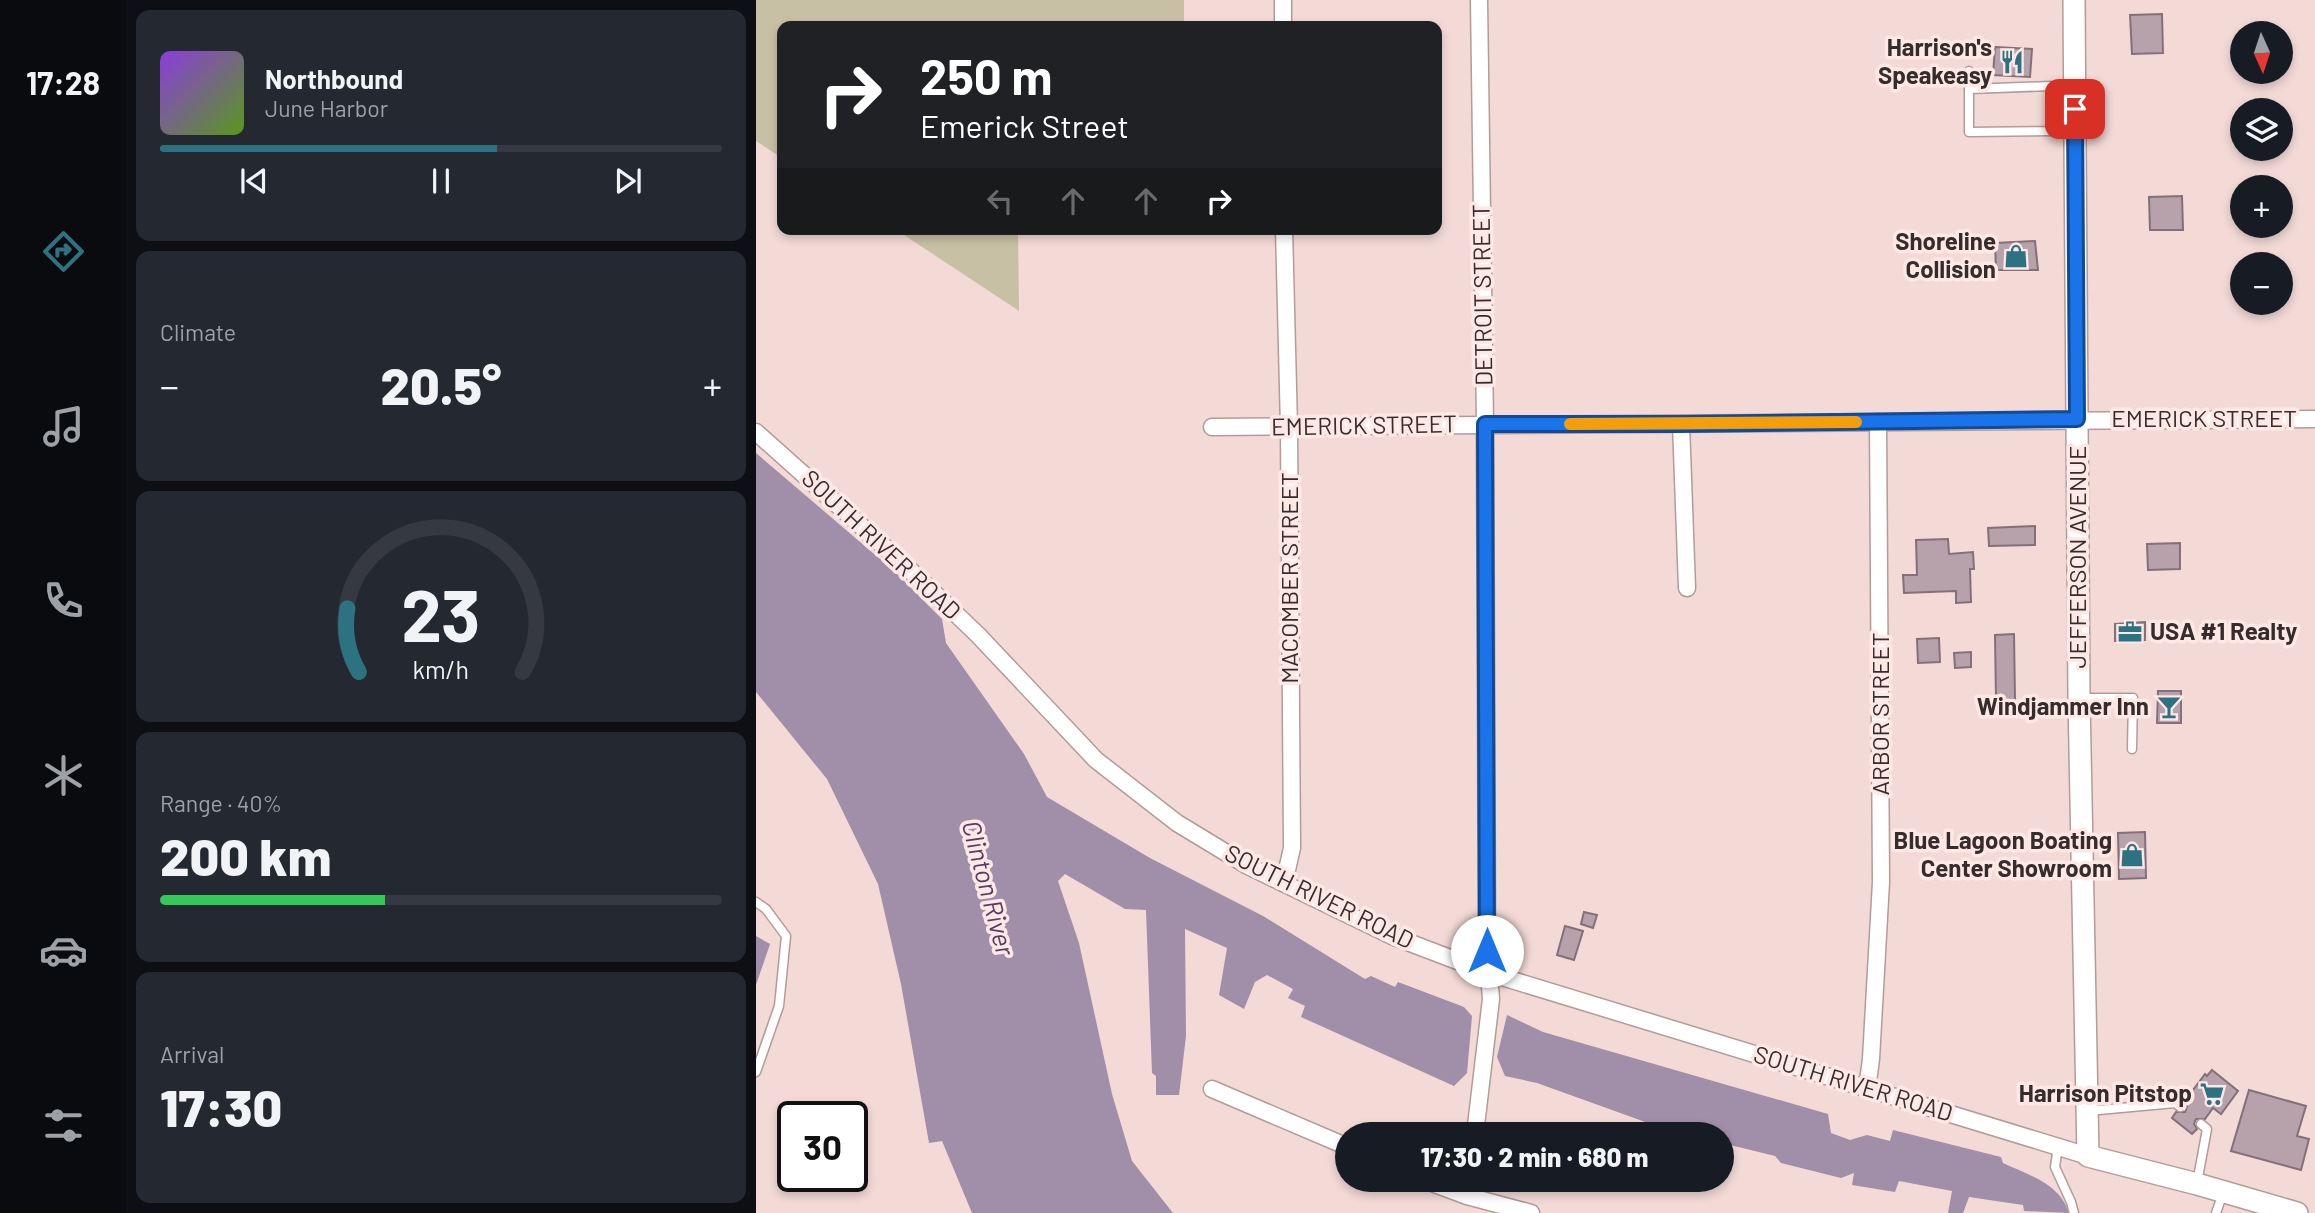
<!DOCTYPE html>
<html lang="en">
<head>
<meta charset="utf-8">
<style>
	:root { --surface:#171b24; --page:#242831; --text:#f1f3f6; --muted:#9ea1a6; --line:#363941; --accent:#2c7280 }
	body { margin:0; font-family:Barlow,sans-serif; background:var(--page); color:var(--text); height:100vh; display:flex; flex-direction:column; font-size:26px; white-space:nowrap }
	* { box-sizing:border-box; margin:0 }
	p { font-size:23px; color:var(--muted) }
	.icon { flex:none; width:38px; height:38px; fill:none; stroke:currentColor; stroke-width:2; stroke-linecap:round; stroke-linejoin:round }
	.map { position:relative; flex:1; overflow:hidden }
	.side { display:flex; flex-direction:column; gap:10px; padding:10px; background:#0d0f14; width:630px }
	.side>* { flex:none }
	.hud { position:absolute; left:21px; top:21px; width:665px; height:214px; border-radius:14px; box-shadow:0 4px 10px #0003; background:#202124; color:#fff; overflow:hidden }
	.needle { width:46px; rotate:177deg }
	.fabs { position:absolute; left:1474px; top:21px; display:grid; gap:14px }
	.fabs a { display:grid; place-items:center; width:63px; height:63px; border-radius:50%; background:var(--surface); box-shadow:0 4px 10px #0003; font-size:35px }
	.speed { position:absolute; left:21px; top:1101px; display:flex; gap:14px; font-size:35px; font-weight:700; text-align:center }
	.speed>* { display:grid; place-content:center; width:91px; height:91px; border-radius:50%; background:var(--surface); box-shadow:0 4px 10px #0003; line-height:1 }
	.speed .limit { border:4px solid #111; border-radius:10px; background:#fff; color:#111 }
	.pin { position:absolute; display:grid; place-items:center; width:60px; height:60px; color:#fff; margin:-30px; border-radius:14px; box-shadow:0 4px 10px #0006 }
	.me { position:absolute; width:77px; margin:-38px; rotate:0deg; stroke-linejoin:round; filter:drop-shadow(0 0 5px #0008) }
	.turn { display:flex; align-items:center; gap:24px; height:147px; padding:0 28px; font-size:32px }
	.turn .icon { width:91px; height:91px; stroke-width:2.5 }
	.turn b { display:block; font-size:49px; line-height:60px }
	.lanes { display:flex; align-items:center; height:66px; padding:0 28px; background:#0003; justify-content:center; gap:35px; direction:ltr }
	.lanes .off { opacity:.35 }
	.big { font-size:52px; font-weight:800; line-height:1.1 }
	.side .widget { flex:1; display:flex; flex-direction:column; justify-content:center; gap:10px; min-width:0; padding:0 24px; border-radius:14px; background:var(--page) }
	.side .dial { align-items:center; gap:0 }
	.dial svg { height:182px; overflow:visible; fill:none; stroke:var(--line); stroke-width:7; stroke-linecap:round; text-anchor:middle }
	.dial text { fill:var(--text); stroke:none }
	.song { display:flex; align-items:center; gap:21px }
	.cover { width:84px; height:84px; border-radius:10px; background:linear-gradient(135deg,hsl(270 70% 55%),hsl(90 70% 35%)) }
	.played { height:7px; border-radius:4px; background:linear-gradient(90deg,var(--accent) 60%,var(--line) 60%) }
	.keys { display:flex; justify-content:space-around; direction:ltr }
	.heat { display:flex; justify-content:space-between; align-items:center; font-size:38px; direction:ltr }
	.charge { height:10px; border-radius:5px; background:linear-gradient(90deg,#34c759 40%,var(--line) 0) }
	.trip { position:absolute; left:579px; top:1122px; width:399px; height:70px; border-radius:35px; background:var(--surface); box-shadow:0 4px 10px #0003; font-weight:800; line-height:70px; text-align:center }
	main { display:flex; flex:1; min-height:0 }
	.tabs { display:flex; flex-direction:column; width:126px; justify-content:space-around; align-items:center; background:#090b0e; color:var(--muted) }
	.tabs .icon { width:49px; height:49px }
	.tabs .on { color:var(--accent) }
	.tabs b { font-size:32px; color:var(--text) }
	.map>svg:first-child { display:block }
	.green { fill:#c7c0a4 }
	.water { fill:#a18ea8 }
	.building { fill:#b7a1aa; stroke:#847078; stroke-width:2 }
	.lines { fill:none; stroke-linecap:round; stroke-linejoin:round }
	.service-casing { stroke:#b39b98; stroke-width:11 }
	.minor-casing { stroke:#b39b98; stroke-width:19 }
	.tertiary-casing { stroke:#b39b98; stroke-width:24 }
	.service { stroke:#fff; stroke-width:8 }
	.minor { stroke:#fff; stroke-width:16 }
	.tertiary { stroke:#fff; stroke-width:21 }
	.route-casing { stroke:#114b97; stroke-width:18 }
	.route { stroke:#1a73e8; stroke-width:12 }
	.slow { stroke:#f59e0b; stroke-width:12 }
	.labels { text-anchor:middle; stroke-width:7; stroke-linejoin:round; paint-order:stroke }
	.poi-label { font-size:24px; font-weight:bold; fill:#352c2b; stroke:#fde8e6; text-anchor:end }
	.street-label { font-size:24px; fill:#352c2b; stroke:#fde8e6 }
	.water-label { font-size:26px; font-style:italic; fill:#583b63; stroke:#fde8e6 }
</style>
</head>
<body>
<main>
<nav class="tabs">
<b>17:28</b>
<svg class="icon on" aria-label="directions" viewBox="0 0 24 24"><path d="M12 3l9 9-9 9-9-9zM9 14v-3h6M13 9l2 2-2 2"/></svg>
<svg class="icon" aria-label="music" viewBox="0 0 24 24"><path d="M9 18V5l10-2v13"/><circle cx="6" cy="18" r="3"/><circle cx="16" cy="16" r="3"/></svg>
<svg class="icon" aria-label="phone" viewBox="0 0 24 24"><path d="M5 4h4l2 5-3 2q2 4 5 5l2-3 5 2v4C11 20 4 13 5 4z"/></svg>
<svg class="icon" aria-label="climate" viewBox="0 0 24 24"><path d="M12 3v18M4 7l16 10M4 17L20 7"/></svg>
<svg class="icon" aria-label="car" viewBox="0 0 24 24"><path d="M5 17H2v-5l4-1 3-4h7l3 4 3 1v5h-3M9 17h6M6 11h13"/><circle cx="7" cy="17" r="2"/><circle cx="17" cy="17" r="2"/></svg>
<svg class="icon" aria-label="filters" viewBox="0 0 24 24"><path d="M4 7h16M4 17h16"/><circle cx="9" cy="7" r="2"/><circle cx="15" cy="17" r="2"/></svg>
</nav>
<section class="side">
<div class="widget">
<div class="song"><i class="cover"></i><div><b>Northbound</b><p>June Harbor</p></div></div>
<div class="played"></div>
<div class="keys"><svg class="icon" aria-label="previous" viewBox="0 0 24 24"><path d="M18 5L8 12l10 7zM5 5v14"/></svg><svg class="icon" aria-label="pause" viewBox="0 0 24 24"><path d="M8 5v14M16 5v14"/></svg><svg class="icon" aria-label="next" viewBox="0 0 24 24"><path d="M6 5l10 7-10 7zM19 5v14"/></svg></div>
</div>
<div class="widget"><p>Climate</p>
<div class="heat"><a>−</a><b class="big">20.5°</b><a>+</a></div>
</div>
<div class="widget dial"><svg viewBox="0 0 100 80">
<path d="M14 69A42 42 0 1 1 86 69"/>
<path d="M14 69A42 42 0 0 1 9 41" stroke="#2c7280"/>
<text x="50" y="56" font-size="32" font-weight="700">23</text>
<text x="50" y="72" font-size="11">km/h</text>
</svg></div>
<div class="widget"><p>Range · 40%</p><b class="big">200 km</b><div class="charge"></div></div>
<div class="widget"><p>Arrival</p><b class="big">17:30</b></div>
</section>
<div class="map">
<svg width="1559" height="1213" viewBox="0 0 1559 1213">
	<rect width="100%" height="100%" fill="#f3dad7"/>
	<g class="green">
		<polygon points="0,0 428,0 428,26 26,26 26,158 0,141"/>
		<polygon points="139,229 262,229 263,311"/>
	</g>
	<g class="water">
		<polygon points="0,453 138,571 186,619 190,643 268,754 291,797 394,858 507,916 609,979 615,976 639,987 642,982 708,1007 716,1016 711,1073 698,1086 545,1017 549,1006 532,998 537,989 511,975 499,982 488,1009 463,995 471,948 429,929 430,1036 423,1095 400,1095 400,1076 396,1073 390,910 369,909 309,874 302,881 323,943 356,1094 376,1161 417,1213 216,1213 186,1141 173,1143 145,984 122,884 71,779 0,692"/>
		<polygon points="0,936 14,944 0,985"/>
		<path d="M751,1015L787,1032L1072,1114L1075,1133L1094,1140L1111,1135L1134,1141L1137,1130L1245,1157L1247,1163C1272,1175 1304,1183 1313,1213L1268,1211L1267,1205L1213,1197L1207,1213H1192L1196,1191L1143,1181L1139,1192L1096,1185L1098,1173L1085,1178L1025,1163L1019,1156L966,1143V1134H930L906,1128L781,1083L749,1076L741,1057Z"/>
	</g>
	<g class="building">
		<polygon points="1406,14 1407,53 1376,54 1374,15"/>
		<polygon points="1239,47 1276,49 1274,77 1237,75"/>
		<polygon points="1426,196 1427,230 1394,230 1393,197"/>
		<polygon points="1279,241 1282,270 1240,270 1239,243"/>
		<polygon points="1279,526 1279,545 1233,546 1232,528"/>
		<polygon points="1192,539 1193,554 1217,552 1218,569 1214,569 1215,602 1200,603 1200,591 1148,593 1147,575 1161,575 1160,540"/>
		<polygon points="1424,543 1424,569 1392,570 1391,544"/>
		<polygon points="1389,622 1389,640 1359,641 1359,624"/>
		<polygon points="1258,634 1259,699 1240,700 1239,635"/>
		<polygon points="1183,638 1184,662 1162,663 1161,639"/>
		<polygon points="1215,652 1215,667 1199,668 1198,653"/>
		<polygon points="1402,691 1425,691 1425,723 1401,723"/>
		<polygon points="1389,832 1390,878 1363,879 1362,833"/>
		<polygon points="828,912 841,915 837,928 825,924"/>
		<polygon points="809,926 827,931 818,960 801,955"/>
		<polygon points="1456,1070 1482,1091 1465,1114 1457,1108 1449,1119 1440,1119 1438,1124 1441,1129 1436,1134 1416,1118 1420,1112 1429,1112 1431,1107 1428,1102 1449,1074 1451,1076"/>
		<polygon points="1493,1090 1550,1106 1541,1136 1553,1139 1545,1170 1475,1151"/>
	</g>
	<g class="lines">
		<g class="service-casing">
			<g id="service">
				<polyline points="1213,71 1213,132 1295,131 1295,109 1319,109"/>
				<polyline points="1213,89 1295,86 1295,109"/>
				<polyline points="1326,698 1377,698 1376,749"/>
				<polyline points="0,902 10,909 30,936 23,1006 0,1072"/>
				<polyline points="1332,1111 1419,1103 1424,1107"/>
				<polyline points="1302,1146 1299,1167 1315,1202 1318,1213"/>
				<polyline points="1441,1183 1451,1129 1445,1124"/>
				<polyline points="1460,1213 1467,1193"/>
			</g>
		</g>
		<g class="minor-casing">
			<g id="minor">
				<polyline points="527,0 527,26"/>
				<polyline points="925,424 931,588"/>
				<polyline points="456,427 1559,419"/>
				<polyline points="0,432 151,567 222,635 340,760 421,823 492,866 636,936 733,973 1332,1156"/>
				<polyline points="528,883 536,848 533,427 528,229"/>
				<polyline points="456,1089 592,1147"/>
				<polyline points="1111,1089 1115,1059 1125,882 1122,422"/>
				<polyline points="719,1134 735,999 731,951 729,424 723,0"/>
				<polyline points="668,1180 711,1196 775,1213"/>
			</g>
		</g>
		<g class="tertiary-casing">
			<polyline id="tertiary" points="1318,0 1323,698 1332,1156 1441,1184 1541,1213"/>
		</g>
		<use href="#service" class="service"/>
		<use href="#minor" class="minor"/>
		<use href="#tertiary" class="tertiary"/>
	</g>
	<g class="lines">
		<g class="route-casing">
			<polyline id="route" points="731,951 729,424 925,424 1321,419 1319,109"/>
		</g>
		<use href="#route" class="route"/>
		<polyline class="slow" points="814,424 1100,422"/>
	</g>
	<defs>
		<g id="restaurant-bare" transform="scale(1.89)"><path d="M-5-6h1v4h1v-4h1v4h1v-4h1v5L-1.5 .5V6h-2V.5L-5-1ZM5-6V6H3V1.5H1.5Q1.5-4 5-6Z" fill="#2c7280" stroke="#fde8e6" stroke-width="2.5" paint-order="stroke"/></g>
		<g id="shop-bare" transform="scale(1.89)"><path d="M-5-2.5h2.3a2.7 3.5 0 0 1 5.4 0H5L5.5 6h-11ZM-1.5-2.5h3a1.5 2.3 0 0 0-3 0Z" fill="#2c7280" stroke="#fde8e6" stroke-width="2.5" paint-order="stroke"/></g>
		<g id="office-bare" transform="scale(1.89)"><path d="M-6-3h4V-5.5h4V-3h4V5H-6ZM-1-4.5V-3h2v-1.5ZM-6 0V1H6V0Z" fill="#2c7280" stroke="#fde8e6" stroke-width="2.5" paint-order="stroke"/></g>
		<g id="bar-bare" transform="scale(1.89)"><path d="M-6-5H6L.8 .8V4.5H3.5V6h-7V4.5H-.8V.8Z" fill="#2c7280" stroke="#fde8e6" stroke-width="2.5" paint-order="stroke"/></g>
		<g id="supermarket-bare" transform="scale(1.89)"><path d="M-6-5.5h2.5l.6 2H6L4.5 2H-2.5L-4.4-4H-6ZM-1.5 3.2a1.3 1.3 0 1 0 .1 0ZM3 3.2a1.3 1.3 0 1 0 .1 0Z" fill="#2c7280" stroke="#fde8e6" stroke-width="2.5" paint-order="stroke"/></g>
	</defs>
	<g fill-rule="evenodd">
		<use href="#restaurant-bare" x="1256" y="62"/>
		<use href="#shop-bare" x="1260" y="256"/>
		<use href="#office-bare" x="1374" y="632"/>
		<use href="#bar-bare" x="1413" y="707"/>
		<use href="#shop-bare" x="1376" y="855"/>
		<use href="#supermarket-bare" x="1456" y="1094"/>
	</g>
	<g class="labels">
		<g class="poi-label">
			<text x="1236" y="56">Harrison's<tspan x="1236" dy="28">Speakeasy</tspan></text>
			<text x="1240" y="250">Shoreline<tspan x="1240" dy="28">Collision</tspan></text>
			<text x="1394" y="640" text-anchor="start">USA #1 Realty</text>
			<text x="1393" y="715">Windjammer Inn</text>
			<text x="1356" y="849">Blue Lagoon Boating<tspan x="1356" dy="28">Center Showroom</tspan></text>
			<text x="1436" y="1102">Harrison Pitstop</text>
		</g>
		<g class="street-label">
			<text transform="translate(727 295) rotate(-91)" y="8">DETROIT STREET</text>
			<text x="1448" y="427">EMERICK STREET</text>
			<text transform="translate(608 426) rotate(-1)" y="8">EMERICK STREET</text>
			<text transform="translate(125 545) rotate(43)" y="8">SOUTH RIVER ROAD</text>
			<text transform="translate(1322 557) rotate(-90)" y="8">JEFFERSON AVENUE</text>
			<text transform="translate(534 578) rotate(-90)" y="8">MACOMBER STREET</text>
			<text transform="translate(1125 714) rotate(-90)" y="8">ARBOR STREET</text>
			<text transform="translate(563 897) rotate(26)" y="8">SOUTH RIVER ROAD</text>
			<text transform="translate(1097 1084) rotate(17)" y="8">SOUTH RIVER ROAD</text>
		</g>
		<g class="water-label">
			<text transform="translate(232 888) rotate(75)" y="9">Clinton River</text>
		</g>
	</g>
</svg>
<div class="fabs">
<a><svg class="needle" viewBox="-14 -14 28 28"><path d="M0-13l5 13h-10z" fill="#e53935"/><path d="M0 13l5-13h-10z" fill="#9ea1a6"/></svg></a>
<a><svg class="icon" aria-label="layers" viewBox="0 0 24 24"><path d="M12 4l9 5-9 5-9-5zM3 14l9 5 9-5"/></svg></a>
<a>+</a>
<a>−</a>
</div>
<div class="speed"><div class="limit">30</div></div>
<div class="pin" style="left:1319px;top:109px;background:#d93025"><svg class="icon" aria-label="arrive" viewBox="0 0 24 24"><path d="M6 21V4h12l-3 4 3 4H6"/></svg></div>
<svg class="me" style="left:731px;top:951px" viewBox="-20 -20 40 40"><circle r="19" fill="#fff"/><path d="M0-13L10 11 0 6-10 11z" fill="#1a73e8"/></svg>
<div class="trip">17:30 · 2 min · 680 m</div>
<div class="hud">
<div class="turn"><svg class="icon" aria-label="right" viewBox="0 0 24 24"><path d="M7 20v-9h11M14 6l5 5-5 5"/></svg><div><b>250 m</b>Emerick Street</div></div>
<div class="lanes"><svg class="icon off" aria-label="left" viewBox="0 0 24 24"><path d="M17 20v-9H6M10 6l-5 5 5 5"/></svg><svg class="icon off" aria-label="ahead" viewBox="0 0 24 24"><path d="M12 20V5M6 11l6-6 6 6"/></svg><svg class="icon off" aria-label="ahead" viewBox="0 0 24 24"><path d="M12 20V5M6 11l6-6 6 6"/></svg><svg class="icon" aria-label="right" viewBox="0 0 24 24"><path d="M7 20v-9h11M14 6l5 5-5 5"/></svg></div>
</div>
</div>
</main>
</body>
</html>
